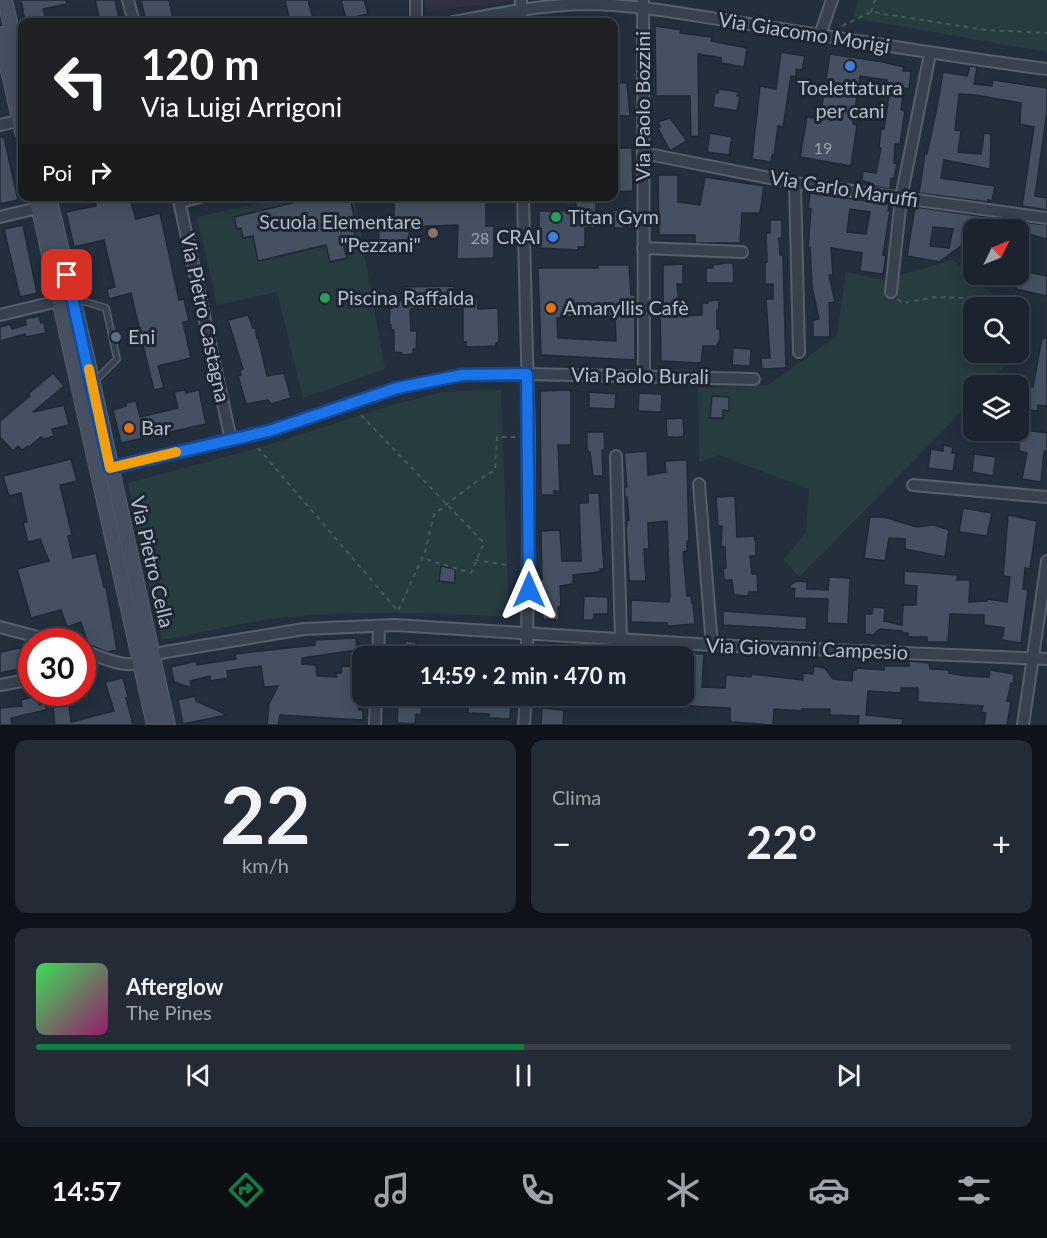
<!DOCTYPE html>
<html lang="it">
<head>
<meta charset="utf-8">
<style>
	:root { --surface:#1b232e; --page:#242b36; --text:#f1f3f6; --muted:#a0a4aa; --line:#39404a; --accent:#0b8043 }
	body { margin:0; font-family:Lato,sans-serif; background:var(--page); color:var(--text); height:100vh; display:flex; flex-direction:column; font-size:22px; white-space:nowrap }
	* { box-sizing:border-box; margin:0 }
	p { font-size:20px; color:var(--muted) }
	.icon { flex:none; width:33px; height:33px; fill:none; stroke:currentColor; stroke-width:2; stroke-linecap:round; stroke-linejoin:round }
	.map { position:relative; height:725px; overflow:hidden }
	.details { display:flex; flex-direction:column; gap:15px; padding:15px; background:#0f1319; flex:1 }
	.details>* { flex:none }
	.top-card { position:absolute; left:18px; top:18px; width:600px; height:183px; border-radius:12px; box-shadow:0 3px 15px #0003,0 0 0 2px var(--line); background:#202124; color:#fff; overflow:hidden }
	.needle { width:39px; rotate:47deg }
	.tools { position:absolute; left:963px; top:219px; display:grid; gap:12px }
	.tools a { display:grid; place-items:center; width:66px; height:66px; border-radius:12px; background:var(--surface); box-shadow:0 3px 15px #0003,0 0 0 2px var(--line); font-size:30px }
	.speed { position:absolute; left:18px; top:628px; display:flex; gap:12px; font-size:30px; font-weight:700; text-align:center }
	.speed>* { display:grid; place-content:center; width:78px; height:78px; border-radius:50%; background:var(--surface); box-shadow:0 3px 15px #0003,0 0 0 2px var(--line); line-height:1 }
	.speed .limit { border:9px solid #d22; background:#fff; color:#111 }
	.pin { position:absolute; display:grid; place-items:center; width:51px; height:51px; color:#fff; margin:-26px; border-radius:12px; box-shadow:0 3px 9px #0006 }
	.me { position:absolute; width:66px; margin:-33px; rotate:0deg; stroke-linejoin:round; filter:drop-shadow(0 0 4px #0008) }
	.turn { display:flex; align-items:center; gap:21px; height:126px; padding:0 24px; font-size:27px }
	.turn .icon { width:78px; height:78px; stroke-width:2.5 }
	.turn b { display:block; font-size:42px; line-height:51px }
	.then { display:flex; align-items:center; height:57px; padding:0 24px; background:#0003; gap:12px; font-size:22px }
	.big { font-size:45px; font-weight:700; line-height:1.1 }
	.details .widget { flex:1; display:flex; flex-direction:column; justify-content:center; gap:9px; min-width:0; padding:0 21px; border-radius:12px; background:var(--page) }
	.details .dial { align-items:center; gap:0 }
	.dial b { font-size:78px; line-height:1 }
	.song { display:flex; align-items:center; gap:18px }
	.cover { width:72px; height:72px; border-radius:9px; background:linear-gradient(135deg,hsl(130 70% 55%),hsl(320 70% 35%)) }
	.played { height:6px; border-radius:3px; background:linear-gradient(90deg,var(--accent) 50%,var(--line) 50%) }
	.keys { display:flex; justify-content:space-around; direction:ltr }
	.heat { display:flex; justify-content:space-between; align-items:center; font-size:33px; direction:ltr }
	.details .tiles { flex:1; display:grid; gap:15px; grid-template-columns:1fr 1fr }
	.widget:last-child { grid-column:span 2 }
	.trip { position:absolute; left:352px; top:646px; width:342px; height:60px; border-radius:12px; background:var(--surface); box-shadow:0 3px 15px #0003,0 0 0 2px var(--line); font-weight:700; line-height:60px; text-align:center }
	.dock { display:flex; height:96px; justify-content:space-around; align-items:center; background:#0b0e12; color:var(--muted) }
	.dock .icon { width:42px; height:42px }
	.dock .active { color:var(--accent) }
	.dock b { font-size:27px; color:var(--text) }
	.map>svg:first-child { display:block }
	.medical { fill:#32303f }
	.green { fill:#263c3f }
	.building { fill:#455162; stroke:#1f2835; stroke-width:1.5; fill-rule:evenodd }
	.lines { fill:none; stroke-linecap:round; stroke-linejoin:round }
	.lane-casing { stroke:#565f6c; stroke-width:8 }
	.street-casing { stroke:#565f6c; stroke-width:14 }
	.secondary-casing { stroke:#565f6c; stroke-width:16 }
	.path { stroke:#44595c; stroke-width:2; stroke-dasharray:4.5 4.5; stroke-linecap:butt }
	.lane { stroke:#38414e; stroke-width:5 }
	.street { stroke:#38414e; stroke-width:10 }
	.secondary { stroke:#465061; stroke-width:14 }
	.route-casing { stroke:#114b97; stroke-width:15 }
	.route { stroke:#1a73e8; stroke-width:10 }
	.slow { stroke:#f59e0b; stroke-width:10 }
	.shop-dot { fill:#3f7fe0; stroke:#1d2633; stroke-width:2 }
	.leisure-dot { fill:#2e9e5b; stroke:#1d2633; stroke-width:2 }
	.education-dot { fill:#8d6e63; stroke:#1d2633; stroke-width:2 }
	.food-dot { fill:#e8710a; stroke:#1d2633; stroke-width:2 }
	.service-dot { fill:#5c6f8a; stroke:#1d2633; stroke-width:2 }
	.labels { text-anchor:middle; stroke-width:6; stroke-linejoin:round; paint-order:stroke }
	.number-label { font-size:16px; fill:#98a1af }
	.street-label { font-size:20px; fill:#b4bcc9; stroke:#1d2633 }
	.poi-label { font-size:20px; fill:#b4bcc9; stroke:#1d2633; text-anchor:start }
</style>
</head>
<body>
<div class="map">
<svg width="1047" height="725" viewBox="0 0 1047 725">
	<rect width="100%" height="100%" fill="#242f3e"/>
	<polygon class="medical" points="426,0 509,0 509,1 426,12"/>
	<g class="green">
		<polygon points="858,0 1047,0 1047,52 853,18"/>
		<polygon points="287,197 354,197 385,369 303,398 277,292 217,305 197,217"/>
		<polygon points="953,260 1008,307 974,308 974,352 1017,353 987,385 974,386 973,400 799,577 784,560 806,532 809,489 719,455 699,462 698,388 768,385 837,336 846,272 883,280"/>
		<path d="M478,390H501L509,617C435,613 363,610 289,617C247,621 204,632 162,640L128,483L258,448L393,405L442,392Z"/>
	</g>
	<g class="building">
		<polygon points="21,0 66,0 67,4 43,9 47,22 25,22"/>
		<polygon points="95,0 115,0 120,22 100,22"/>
		<polygon points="141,0 169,0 174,22 146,22"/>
		<polygon points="285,0 308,0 314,22 290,22"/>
		<polygon points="341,0 364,0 368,14 346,19"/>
		<polygon points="655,26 681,30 680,33 712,37 711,41 747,48 744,67 721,63 721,58 698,54 699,136 691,137 690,96 656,96"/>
		<polygon points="781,52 805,56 802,70 796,69 796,77 791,76 783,127 778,126 774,155 772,155 771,162 752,159 760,86 776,89"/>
		<polygon points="830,54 883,62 904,67 903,71 911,71 909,89 904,88 901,110 905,111 900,144 895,144 894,163 897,164 894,179 891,178 890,189 871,186 871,183 862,181 863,171 876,173 881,148 879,148 881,129 884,129 889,95 885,95 887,80 860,76 853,124 857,125 851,166 800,157 807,117 820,119"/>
		<polygon points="970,66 977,67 974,84 992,86 993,80 1047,88 1047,111 1035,196 1047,198 1047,210 1022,206 1034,127 1020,124 1021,103 976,95 959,94 955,130 961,131 958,152 981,154 984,133 991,134 990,169 944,160 941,178 995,186 992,201 988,200 988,202 919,193 925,153 927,154 937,107 943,72 967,76"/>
		<polygon points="614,82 627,83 630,116 614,116"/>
		<polygon points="719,89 738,92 737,96 740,96 737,111 713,107 715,93 718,93"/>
		<polygon points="670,118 687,141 670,151 658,128 660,127 658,122"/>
		<polygon points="710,133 732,137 729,155 707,152"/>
		<polygon points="0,137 4,137 18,200 0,204"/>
		<polygon points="614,148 632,148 633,191 614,192"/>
		<polygon points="658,175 678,175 678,202 700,205 705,177 764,186 760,213 742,213 740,243 695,243 695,235 659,235"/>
		<path d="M810,193L889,204L888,211H890L883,255L886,256L883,274L860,271L862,253L831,248L833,275H829L835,302L829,303L830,337H813V320L819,319L812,287L810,248H808L811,209L808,208ZM850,209L870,212L866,234L847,232Z"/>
		<polygon points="94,196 109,196 110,201 122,196 129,196 136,219 160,213 179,300 184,299 189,321 183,322 191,358 158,366 164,388 154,390 142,341 129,345 126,330 139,327 131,293 109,299 107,289 115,287 104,240 74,247 66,212 96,206"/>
		<polygon points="321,196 350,196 354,216 351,217 355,236 342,239 347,258 330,262 326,245 258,261 253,236 243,238 241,228 237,229 234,217"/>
		<polygon points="394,196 486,196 486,226 494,226 494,258 457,259 458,225 428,226 419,227 419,230 409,230 410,251 380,252 378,226 394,226"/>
		<polygon points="576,196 596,196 596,228 585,228 585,247 578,247 578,250 539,248 539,211 576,211"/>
		<path d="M915,207L986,217L985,225L979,224L978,230H974L973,234L963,232L961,246L939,262L907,256ZM933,227L953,229L949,248L930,246Z"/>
		<polygon points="614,210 631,210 632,228 614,228"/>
		<polygon points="770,220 782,220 782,238 779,238 780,255 783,255 786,368 762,369 761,358 770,358 766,299 773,299 773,284 765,284 765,262 767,262 766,233 770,233"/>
		<polygon points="1023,222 1047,225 1047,239 1024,233 1025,229 1021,228"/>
		<polygon points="23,225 37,293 20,297 4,229"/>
		<polygon points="725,263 733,263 734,283 706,283 706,268 713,268 713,265"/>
		<polygon points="683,264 683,284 677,284 680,316 702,315 702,303 708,303 708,301 719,300 719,310 717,310 717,329 720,329 720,339 717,346 703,346 701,363 661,361 660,303 663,303 663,265"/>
		<path d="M598,265H629L631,295H635V360L541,355L538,268H598ZM582,316H615L616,341L558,338L557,318Z"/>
		<polygon points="1018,270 1047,276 1047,296 1016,289"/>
		<polygon points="454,286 455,297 477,297 478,309 498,308 499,342 496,343 496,346 466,347 466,342 463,342 463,309 410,309 411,331 417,331 416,349 413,349 413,354 402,355 402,353 394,352 394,330 391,330 391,325 389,324 390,308 393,308 393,302 401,301 403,287"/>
		<polygon points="248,315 253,328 255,328 257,338 258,337 267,376 284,373 291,398 271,404 268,400 246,404 238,376 241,375 240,370 243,369 228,320"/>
		<polygon points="39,316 41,323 44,322 46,333 26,337 25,334 0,341 0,327 10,324 12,329 26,325 25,319"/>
		<polygon points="1042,338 1047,338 1047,406 1038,405 1038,411 1018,408 1018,384 1033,387"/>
		<polygon points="733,348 751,349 750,366 732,365"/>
		<polygon points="53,373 64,386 33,412 64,405 69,425 52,429 54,436 44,439 41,437 29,447 28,446 22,450 18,446 13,451 0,437 0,421 30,396 28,394"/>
		<polygon points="185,390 186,393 199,390 206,424 121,443 113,410 126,406 126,403 136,401 140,417 178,408 174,392"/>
		<polygon points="571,390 571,445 558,445 560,491 554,491 554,495 541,495 540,391"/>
		<polygon points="589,392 616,394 615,409 589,408"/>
		<polygon points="639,393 662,394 661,412 638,411"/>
		<polygon points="712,396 729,397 729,411 723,410 723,418 710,418"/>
		<polygon points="683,418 684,436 674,438 674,437 667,437 666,419"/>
		<polygon points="1018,429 1047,433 1047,452 1044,451 1041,482 1022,479 1027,453 1019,451 1019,444 1012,444 1014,430"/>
		<polygon points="587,432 604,432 605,449 602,450 603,476 593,476 590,452 588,452 587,446"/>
		<polygon points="943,445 953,447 952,453 956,453 953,471 928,468 931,449 943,451"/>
		<polygon points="647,451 648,475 666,472 665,461 687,460 689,541 687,541 687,551 683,552 687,596 691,596 692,603 693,603 695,624 668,626 667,623 631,622 631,600 669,602 670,597 667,521 648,523 649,549 644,549 646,581 629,581 626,530 627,520 629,520 627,497 625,497 624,487 627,487 624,453"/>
		<polygon points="974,454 996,457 993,476 972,472"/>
		<polygon points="71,459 77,481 60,485 72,535 68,536 73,558 96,553 104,587 106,587 117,650 107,652 88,644 81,622 67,627 61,610 31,618 17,569 49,561 40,539 28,542 23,523 27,522 21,493 9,496 3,476"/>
		<polygon points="588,493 599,493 604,569 600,569 600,572 573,575 573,584 560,586 561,607 558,607 559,620 543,619 540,579 542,579 541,531 560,530 562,561 581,561 579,503 588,503"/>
		<polygon points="735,496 737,537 754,536 756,544 756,556 750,556 752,574 757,574 758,592 749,592 748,596 734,595 732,580 724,580 723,568 726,568 725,547 721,547 722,526 718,526 716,497"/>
		<polygon points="963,508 992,513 987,536 959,532"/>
		<polygon points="1008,515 1037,521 1030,569 1025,568 1023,589 1028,590 1021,643 1002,640 1004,628 984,625 984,615 950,614 948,642 927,642 927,637 908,637 908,633 902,633 902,631 880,629 873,635 865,634 865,614 872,614 873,607 885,608 884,621 902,625 903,605 916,605 917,586 904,585 904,571 958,575 957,580 970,580 969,602 987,601 987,599 1007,602 1010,577 1003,576"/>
		<polygon points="870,517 884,517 916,527 934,525 949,530 945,557 905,549 905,539 889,538 885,561 864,558"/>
		<polygon points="441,566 455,569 455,583 439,581"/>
		<polygon points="829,577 850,578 848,624 827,623 828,599 794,598 795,589 788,587 796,581 807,582 807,589 828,590"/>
		<polygon points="584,596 608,597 608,614 594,614 593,620 583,620"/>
		<polygon points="723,611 807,617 806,630 723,625"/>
		<polygon points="356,638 357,650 302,658 302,664 316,665 317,676 337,677 336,673 341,673 342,666 362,667 359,710 363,710 363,720 280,715 278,725 267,725 269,704 278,686 264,687 261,666 227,671 228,678 210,681 210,676 190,681 192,688 174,682 171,667 196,661 197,665 236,659 235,654 260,651 315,645 315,640"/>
		<polygon points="405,641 416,642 416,645 428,646 429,657 404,657"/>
		<polygon points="543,645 620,650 620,657 542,657"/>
		<polygon points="29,646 32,666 0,673 0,652"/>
		<polygon points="480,647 520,650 520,657 478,657"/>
		<polygon points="684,653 704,654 702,687 725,688 726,675 751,677 751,674 803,680 803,673 813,674 814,666 825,668 833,679 852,681 853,670 856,670 856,668 884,670 884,666 909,666 909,661 929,663 930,669 949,670 949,673 967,676 989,677 990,670 1014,674 1014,683 1011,683 1007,701 1011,702 1007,725 984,725 986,713 981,712 983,706 918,702 918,688 901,688 901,693 868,691 866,715 903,719 902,725 858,725 859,716 830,715 830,709 802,709 802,711 774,709 773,725 732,722 730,721 730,708 650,704 650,696 684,696"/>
		<polygon points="123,678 128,697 126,698 133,725 55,725 53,707 69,705 71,722 114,711 105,682"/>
		<polygon points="36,696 39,705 46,704 46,710 11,718 12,725 0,725 0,708 22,706 21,700"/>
		<polygon points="195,696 196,701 227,715 183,724 178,700"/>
		<polygon points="469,696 511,698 510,719 489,718 489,714 468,713"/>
		<polygon points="621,696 649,696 648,707 620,706"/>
		<polygon points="398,700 422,702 421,715 416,714 415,724 397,723"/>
		<polygon points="542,708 564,710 563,725 541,725"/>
	</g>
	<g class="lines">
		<g class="lane-casing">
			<polyline id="lane" points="76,299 106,308 117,359 94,382"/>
		</g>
		<g class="street-casing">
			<g id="street">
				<polyline points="128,0 134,22"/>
				<polyline points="416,0 416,22"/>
				<polyline points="521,0 521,22"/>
				<polyline points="643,0 644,376"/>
				<path d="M453,22C496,14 540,5 584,4C636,4 690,15 742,23C843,38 945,56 1047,69"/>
				<polyline points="820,35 832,0"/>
				<polyline points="0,125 22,120"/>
				<polyline points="643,153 795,183 1047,218"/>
				<polyline points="795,183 799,352"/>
				<polyline points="178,196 231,440"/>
				<polyline points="523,196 529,436 527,657"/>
				<polyline points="180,202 204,196"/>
				<polyline points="0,217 46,206"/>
				<polyline points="643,248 742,252"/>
				<polyline points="891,292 901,198 930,54"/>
				<polyline points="0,315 67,299"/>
				<polyline points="616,456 621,640"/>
				<polyline points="104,469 269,431 397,388 462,375 527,374 754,379"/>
				<polyline points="699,484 712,645"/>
				<polyline points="913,485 1047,497"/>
				<polyline points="0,627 57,642"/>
				<path d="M82,650C99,656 121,668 139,663C147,661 154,654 165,652L304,629L395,625L712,645L1047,659"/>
				<polyline points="378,657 379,626"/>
				<polyline points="0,685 32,679"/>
				<polyline points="375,725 376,696"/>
				<polyline points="524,725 526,696"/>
				<polyline points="1023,725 1047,561"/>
			</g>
		</g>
		<g class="secondary-casing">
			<g id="secondary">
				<polyline points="5,0 22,75"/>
				<polyline points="0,34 22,132"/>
				<polyline points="36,196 154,725"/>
				<polyline points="49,196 93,383 168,725"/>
			</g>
		</g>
		<g class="path">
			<polyline points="871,12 875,0"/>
			<polyline points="842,26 871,12 986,30 1047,33"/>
			<polyline points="898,299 902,303 936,297 966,298 979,308"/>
			<polyline points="361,415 484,543 471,573 422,558"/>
			<polyline points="258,448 398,611 425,552 434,514 477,481 495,470 497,437 517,437"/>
			<polyline points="475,560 507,565"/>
		</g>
		<use href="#lane" class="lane"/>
		<use href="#street" class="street"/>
		<use href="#secondary" class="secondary"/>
	</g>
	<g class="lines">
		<g class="route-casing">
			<polyline id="route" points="67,275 110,468 269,431 397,388 462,375 527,374 529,590"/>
		</g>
		<use href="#route" class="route"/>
		<polyline class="slow" points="89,369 110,468 176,452"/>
	</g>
	<g class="shop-dot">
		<circle cx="850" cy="66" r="6"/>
		<circle cx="553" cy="237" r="6"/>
	</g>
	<g class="leisure-dot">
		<circle cx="556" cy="217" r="6"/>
		<circle cx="325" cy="298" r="6"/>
	</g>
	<circle class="education-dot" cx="433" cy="233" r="6"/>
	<g class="food-dot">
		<circle cx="551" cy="308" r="6"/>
		<circle cx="129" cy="428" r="6"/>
	</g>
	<circle class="service-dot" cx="116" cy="337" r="6"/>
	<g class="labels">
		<g class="number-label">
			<text x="823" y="154">19</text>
			<text x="480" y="244">28</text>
		</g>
		<g class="street-label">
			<text transform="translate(804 33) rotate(9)" y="7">Via Giacomo Morigi</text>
			<text transform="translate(643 106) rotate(-90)" y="7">Via Paolo Bozzini</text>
			<text transform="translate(844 189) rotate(9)" y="7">Via Carlo Maruffi</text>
			<text transform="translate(205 318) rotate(78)" y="7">Via Pietro Castagna</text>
			<text transform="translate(640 376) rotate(1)" y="7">Via Paolo Burali</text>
			<text transform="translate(152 562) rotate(77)" y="7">Via Pietro Cella</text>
			<text transform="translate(807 649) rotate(2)" y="7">Via Giovanni Campesio</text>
		</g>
		<g class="poi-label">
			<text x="850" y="95" text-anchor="middle">Toelettatura<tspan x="850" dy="23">per cani</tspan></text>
			<text x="568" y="224">Titan Gym</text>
			<text x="421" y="229" text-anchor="end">Scuola Elementare<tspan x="421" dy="23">"Pezzani"</tspan></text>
			<text x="541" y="244" text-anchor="end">CRAI</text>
			<text x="337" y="305">Piscina Raffalda</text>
			<text x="563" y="315">Amaryllis Cafè</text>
			<text x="128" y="344">Eni</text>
			<text x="141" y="435">Bar</text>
		</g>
	</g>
</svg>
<div class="tools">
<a><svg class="needle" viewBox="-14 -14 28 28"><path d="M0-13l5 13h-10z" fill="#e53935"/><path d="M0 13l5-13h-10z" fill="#a0a4aa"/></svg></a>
<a><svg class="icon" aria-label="search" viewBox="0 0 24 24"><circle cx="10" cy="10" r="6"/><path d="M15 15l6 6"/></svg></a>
<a><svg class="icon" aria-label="layers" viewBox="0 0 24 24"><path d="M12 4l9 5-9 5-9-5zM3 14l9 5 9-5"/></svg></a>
</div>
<div class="speed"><div class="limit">30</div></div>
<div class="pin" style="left:67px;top:275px;background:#d93025"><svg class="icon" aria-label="arrive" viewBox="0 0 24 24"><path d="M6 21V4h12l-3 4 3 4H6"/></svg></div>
<svg class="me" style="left:529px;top:590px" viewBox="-20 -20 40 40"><path d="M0-17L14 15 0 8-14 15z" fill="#1a73e8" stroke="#fff" stroke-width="4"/></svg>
<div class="trip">14:59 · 2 min · 470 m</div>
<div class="top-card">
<div class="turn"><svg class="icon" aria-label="left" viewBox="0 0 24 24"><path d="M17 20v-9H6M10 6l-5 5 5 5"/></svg><div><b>120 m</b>Via Luigi Arrigoni</div></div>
<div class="then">Poi<svg class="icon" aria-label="right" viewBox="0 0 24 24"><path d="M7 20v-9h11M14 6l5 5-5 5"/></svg></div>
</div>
</div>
<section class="details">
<div class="tiles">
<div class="widget dial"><b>22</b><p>km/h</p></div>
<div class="widget"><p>Clima</p>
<div class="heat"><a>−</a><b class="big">22°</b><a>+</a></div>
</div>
<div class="widget">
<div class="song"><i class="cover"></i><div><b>Afterglow</b><p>The Pines</p></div></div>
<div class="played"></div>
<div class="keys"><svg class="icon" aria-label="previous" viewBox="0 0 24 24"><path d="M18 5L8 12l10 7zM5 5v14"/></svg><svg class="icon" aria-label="pause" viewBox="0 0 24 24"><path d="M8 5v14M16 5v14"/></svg><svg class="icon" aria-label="next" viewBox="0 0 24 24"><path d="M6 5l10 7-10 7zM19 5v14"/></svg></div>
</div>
</div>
</section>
<nav class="dock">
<b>14:57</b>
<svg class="icon active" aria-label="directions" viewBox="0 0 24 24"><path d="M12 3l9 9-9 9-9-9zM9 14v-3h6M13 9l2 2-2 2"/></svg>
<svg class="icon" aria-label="music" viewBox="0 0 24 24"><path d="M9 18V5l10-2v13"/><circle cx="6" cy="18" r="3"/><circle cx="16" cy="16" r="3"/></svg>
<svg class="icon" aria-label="phone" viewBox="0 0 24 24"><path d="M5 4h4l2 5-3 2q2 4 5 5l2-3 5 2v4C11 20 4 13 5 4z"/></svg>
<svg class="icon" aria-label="climate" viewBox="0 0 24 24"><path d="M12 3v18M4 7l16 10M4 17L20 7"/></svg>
<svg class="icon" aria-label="car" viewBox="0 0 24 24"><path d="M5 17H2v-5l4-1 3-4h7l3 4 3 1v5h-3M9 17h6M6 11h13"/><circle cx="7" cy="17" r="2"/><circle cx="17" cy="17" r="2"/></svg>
<svg class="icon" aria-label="filters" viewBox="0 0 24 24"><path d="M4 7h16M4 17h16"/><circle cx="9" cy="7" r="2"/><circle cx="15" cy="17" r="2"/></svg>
</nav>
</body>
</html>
